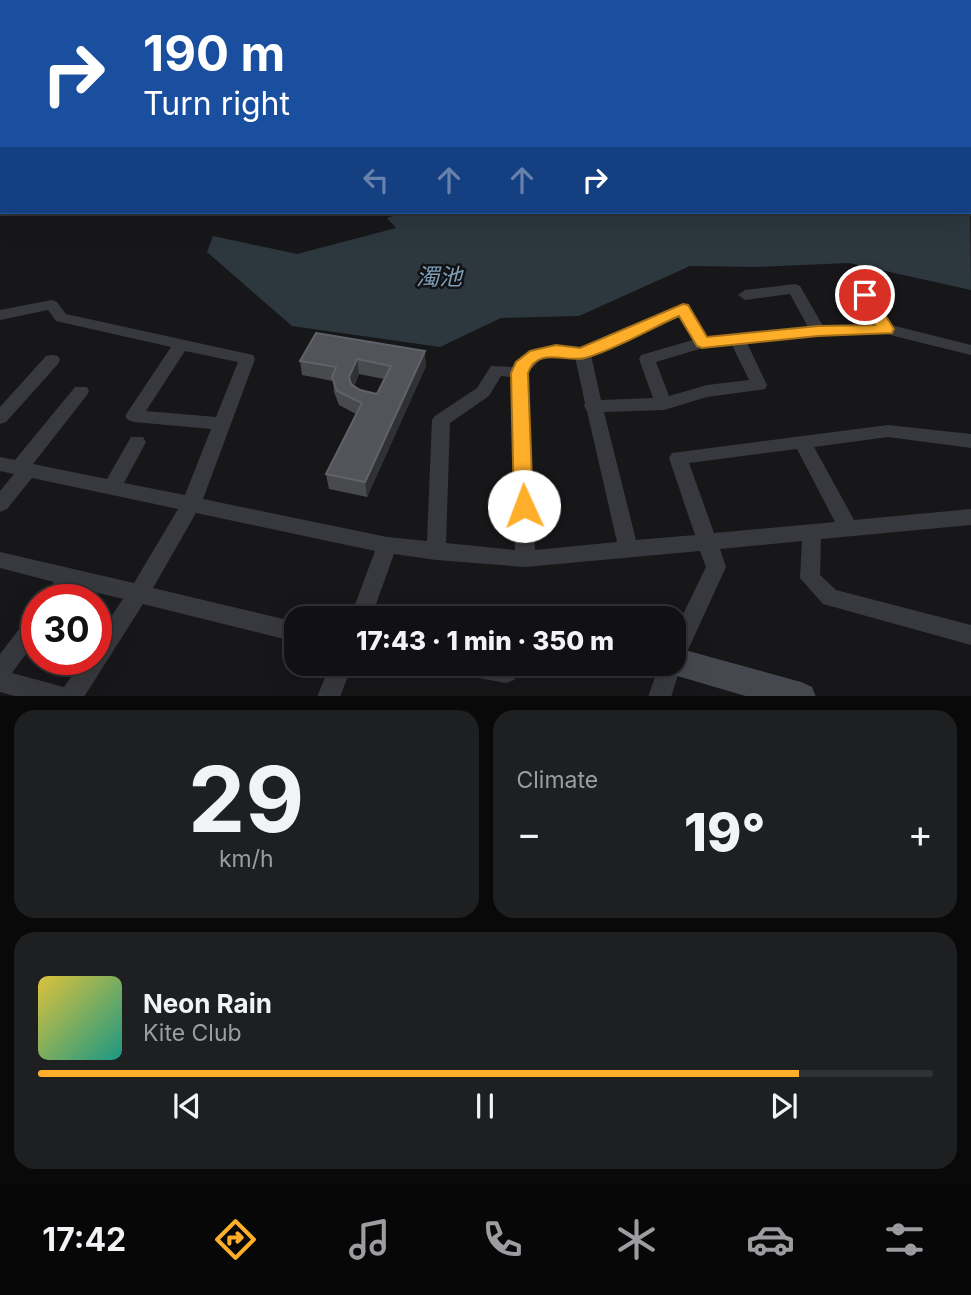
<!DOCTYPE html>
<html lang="en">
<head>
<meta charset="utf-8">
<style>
	:root { --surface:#111113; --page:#1e1f21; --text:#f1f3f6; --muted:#9c9da0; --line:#303133; --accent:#ffae29 }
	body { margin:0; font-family:Inter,"Noto Sans JP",sans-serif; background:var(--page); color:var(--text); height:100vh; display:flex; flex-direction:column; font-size:26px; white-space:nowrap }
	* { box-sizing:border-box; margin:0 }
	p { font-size:23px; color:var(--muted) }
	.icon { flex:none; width:38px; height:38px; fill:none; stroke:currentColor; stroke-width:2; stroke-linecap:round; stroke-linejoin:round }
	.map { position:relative; height:696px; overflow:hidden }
	.drawer { display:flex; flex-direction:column; gap:14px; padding:14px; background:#09090a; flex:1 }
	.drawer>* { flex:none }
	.top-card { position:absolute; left:0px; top:0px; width:971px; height:214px; box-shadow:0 7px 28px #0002,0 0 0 2px var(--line); background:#1a4fa0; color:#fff; overflow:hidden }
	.speed { position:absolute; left:21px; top:584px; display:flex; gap:14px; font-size:35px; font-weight:700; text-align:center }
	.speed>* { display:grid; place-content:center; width:91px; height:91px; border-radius:50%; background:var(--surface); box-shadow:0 7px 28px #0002,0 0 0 2px var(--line); line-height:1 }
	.speed .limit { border:10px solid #d22; background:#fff; color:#111 }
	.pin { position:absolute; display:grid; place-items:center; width:60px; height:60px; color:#fff; margin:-30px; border:4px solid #fff; border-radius:50%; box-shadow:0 2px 7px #0007 }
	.me { position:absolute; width:77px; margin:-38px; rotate:358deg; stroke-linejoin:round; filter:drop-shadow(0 0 5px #0008) }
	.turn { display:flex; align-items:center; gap:24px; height:147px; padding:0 28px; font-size:32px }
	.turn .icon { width:91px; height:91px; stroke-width:2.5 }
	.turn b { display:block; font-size:49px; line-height:60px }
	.lanes { display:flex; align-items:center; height:66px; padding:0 28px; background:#0003; justify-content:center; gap:35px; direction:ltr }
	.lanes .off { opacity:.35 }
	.big { font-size:52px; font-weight:800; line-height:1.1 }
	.drawer .tile { flex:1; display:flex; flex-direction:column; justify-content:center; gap:10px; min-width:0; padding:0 24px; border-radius:21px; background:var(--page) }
	.drawer .dial { align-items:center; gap:0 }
	.dial b { font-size:91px; line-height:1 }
	.song { display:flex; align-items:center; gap:21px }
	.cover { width:84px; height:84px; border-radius:10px; background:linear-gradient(135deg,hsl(50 70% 55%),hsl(170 70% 35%)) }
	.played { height:7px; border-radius:4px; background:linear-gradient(90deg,var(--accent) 85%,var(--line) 85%) }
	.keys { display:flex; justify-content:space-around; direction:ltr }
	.heat { display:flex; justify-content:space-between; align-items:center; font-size:38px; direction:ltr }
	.drawer .tiles { flex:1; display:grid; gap:14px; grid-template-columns:1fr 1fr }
	.tile:last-child { grid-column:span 2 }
	.trip { position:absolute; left:284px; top:606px; width:402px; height:70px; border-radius:21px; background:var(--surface); box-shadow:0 7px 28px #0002,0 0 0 2px var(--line); font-weight:800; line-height:70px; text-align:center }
	.dock { display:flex; height:112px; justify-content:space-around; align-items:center; background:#070708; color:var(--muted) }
	.dock .icon { width:49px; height:49px }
	.dock .on { color:var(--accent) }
	.dock b { font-size:32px; color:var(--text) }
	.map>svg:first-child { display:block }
	.green { fill:#1c251d }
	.water { fill:#2c373e }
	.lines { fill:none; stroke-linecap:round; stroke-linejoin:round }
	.lane { stroke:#38393e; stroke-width:5 }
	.street { fill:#38393e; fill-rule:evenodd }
	.secondary { fill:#45484f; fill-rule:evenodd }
	.wall { fill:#484a4e; fill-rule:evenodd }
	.shaded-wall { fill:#303134 }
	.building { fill:#53545a; stroke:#606269; stroke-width:2; fill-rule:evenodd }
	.route { fill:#ffae29; stroke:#a6711b; stroke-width:2 }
	.labels { text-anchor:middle; stroke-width:5; stroke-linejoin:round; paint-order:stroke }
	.water-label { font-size:23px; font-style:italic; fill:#7d9eb7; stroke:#121214 }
</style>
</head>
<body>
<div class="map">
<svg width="971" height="697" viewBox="0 0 971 697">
	<rect width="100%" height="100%" fill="#171719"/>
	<polygon class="green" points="0,0 147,0 149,1 2,2 2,138"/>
	<polygon class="water" points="970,196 971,290 849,263 757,267 690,266 579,316 501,318 440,347 292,326 207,252 213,236 297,254 396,228 387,218 405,212 970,212"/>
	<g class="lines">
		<polyline class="lane" points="380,0 392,2"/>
		<g class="street">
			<polygon points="188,0 197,0 198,2 189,2"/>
			<polygon points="211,0 224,0 210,2"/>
			<polygon points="251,0 264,0 250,2"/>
			<polygon points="297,0 312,0 313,2 298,2"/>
			<polygon points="354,0 363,0 353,2"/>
			<polygon points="433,0 450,0 451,2 434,2"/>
			<polygon points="473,0 482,0 472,2"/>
			<polygon points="595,0 604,0 594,2"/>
			<polygon points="639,0 647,0 638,2"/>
			<polygon points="757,0 765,0 756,2"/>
			<polygon points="798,0 809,0 810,2 799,2"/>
			<polygon points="860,0 872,0 873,2 861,2"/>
			<polygon points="904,0 912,0 903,2"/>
			<rect x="958" y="0" width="8" height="2"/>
			<rect x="970" y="65" width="1" height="9"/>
			<rect x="970" y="123" width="1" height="6"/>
			<polygon points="970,144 971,145 971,153 970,152"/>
			<polygon points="970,170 971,171 971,180 970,179"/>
			<rect x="0" y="197" width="2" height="8"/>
			<path d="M795,284L800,286L823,326L875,324L858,295L865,290L870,292L891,325L971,345V355L886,334L818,336L747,343L767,385L765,389L707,397L664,410L604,412L636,540L695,535L669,458L672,453L888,425L971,434V448L888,437L814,447L854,520L971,509V525L821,539L820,575L836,590L971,625V645L823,604L800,578L802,541L720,549L726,567L682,663L671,697H648L660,663H674V633L706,567L700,551L525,567L436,560L394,554L371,618H350L375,551L196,513L153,588L296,622V642L143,604L84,697H18L0,692V654L30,615L37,613V639L12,673L64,687L83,660H96V639L123,599L74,587L65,600H43L54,582L0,568V552L134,583L178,509L32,478L7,509L0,512V491L14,474L0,471V457L15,460L75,387H87L89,391L87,395L33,464L107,479L131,437H143L146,442L124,483L185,495L211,429L134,422L128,420L125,416L171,347L56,321L48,310L0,320V310L52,300L57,302L66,314L253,355L255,359L203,499L387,537L427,541L432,420L435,416L477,388L491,366L514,367L530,351L557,345L580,347L683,304L688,306L707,337L808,327L790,294L745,300L738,295L745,290ZM679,316L693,340L641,355L639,359L653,398L601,400L591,355ZM732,345L749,380L707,385L669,396L656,362L703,348ZM185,351L238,362L216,417L146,411ZM557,355L575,357L585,403L584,406L587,411L617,542L535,550L527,373L541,359ZM501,376L511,377L515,550L446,543L450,423L489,396ZM797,449L835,522L714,533L689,463Z"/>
			<polygon points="52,355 58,356 60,360 58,364 6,422 0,424 0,407 46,356"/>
			<polygon points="331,663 353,663 340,697 317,697"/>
			<polygon points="440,663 508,663 514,666 517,673 514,680 506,683 451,673 443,670"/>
		</g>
		<g class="secondary">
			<polygon points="684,0 709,0 710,2 685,2"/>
			<polygon points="674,647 801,682 812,687 816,697 749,697 674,675 664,671 660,663 674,663"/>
		</g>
	</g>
	<path class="wall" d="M316,333L426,366L367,497L329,489L326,474L356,414L339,405L334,392L333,381L302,375L300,361ZM359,374L384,379L377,394L360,390L354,386Z"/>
	<g class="shaded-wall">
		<polygon points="425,351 426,366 367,497 365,482"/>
		<polygon points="357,359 359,374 351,391 349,377"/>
	</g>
	<path class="building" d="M316,333L425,351L365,482L326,474L362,403L337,391L332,377L336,367L300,361ZM357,359L391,366L377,394L360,390L351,384L349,377Z"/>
	<path class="route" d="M865,290L870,291L894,329L892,333L818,336L702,348L697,346L679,316C649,329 617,349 585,358C567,363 537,346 528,373L533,506L530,512H517L514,506L511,373L516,362L530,351L556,345L580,348L683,304L688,305L707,337L818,326L875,325L857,295Z"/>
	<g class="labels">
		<g class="water-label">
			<text x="439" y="285">濁池</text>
		</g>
	</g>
</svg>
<div class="speed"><div class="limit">30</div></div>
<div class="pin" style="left:865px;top:295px;background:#d93025"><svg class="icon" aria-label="arrive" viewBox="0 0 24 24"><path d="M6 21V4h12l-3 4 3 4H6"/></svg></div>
<svg class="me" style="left:524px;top:506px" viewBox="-20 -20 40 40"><circle r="19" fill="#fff"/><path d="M0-13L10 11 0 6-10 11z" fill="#ffae29"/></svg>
<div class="trip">17:43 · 1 min · 350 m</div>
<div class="top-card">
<div class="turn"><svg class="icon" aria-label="right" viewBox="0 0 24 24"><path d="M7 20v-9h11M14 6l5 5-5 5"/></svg><div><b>190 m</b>Turn right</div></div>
<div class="lanes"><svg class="icon off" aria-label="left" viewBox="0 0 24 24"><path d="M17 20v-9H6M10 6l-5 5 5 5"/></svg><svg class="icon off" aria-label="ahead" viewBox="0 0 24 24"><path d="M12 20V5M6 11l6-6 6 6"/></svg><svg class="icon off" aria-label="ahead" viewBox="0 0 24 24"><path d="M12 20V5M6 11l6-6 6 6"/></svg><svg class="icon" aria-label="right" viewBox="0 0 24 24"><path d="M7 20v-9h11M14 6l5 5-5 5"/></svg></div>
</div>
</div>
<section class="drawer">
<div class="tiles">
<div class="tile dial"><b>29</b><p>km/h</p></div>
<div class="tile"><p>Climate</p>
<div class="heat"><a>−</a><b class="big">19°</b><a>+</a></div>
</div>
<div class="tile">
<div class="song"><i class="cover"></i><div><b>Neon Rain</b><p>Kite Club</p></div></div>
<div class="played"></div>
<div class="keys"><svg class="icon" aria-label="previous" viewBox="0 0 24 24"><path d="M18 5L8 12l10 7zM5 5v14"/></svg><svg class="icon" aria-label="pause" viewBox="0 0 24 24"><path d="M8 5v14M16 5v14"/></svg><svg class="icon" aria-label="next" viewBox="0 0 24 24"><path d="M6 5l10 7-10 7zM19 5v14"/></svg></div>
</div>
</div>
</section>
<nav class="dock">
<b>17:42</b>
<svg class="icon on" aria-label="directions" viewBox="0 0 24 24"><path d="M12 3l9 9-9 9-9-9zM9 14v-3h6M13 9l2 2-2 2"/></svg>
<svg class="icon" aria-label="music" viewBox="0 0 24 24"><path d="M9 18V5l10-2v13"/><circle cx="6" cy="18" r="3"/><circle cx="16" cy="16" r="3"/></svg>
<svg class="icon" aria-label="phone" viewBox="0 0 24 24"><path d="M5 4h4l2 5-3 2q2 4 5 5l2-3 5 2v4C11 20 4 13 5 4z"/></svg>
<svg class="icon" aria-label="climate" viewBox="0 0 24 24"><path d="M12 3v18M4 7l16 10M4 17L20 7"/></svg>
<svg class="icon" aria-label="car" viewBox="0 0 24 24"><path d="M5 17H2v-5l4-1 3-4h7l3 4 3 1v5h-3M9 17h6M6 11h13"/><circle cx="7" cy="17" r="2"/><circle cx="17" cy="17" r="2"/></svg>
<svg class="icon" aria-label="filters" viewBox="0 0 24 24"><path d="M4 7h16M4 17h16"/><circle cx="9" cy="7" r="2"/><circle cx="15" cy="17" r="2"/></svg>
</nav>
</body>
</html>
